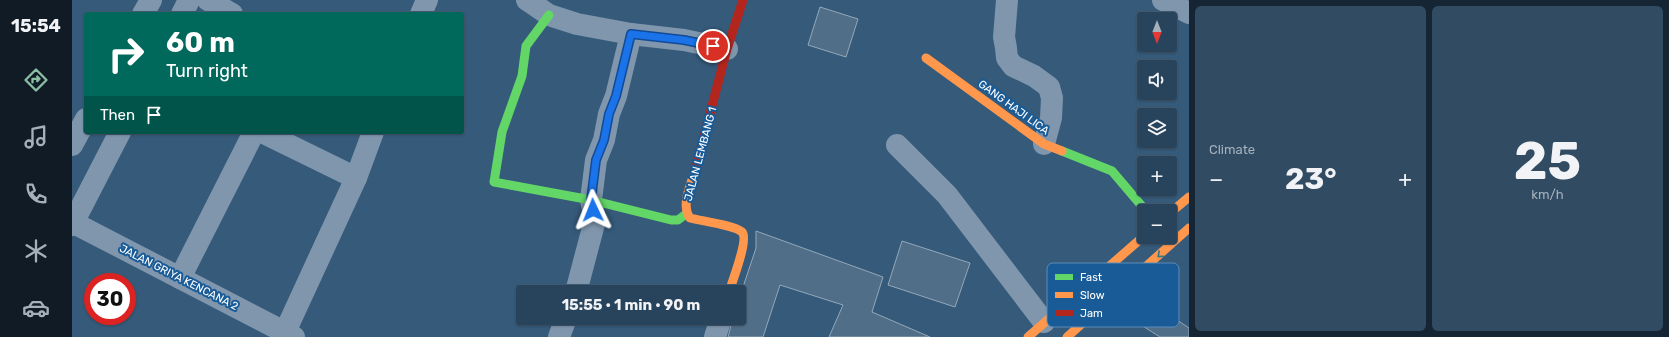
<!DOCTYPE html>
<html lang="en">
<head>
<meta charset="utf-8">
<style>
	:root { --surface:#28445c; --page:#304b62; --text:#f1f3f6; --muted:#a5b0bb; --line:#445c72; --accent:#8abfa5 }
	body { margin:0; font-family:Rubik,sans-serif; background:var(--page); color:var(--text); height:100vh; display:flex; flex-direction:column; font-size:15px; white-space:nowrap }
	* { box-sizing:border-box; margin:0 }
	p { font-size:13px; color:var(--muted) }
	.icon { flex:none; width:22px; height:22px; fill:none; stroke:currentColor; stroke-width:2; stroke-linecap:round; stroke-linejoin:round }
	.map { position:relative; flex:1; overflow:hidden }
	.side { display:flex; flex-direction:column; gap:6px; padding:6px; background:#162533; width:480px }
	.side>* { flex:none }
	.banner { position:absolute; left:12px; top:12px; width:380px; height:122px; border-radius:4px; box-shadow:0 1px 3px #0004,0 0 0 1px var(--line); background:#00695c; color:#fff; overflow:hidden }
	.needle { width:26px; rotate:180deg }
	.tools { position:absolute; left:1065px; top:12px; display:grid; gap:8px }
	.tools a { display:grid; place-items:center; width:40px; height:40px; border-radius:4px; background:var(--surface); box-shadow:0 1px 3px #0004,0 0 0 1px var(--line); font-size:20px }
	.speed { position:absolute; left:12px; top:273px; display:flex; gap:8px; font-size:20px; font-weight:700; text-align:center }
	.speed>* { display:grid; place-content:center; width:52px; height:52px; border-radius:50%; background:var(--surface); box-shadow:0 1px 3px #0004,0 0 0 1px var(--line); line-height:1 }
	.speed .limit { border:6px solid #d22; background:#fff; color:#111 }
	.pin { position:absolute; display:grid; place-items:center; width:34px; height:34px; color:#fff; margin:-17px; border:2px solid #fff; border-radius:50%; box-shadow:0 1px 4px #0007 }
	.me { position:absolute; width:44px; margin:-22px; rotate:358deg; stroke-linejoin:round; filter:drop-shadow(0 0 3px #0008) }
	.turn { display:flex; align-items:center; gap:14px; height:84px; padding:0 16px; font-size:18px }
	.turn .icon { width:52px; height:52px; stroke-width:2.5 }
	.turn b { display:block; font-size:28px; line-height:34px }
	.then { display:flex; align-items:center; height:38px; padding:0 16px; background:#0003; gap:8px; font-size:15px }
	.big { font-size:30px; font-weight:700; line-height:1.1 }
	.side .widget { flex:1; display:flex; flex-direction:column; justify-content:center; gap:6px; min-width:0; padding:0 14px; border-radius:6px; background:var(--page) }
	.side .dial { align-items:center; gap:0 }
	.dial b { font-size:52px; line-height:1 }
	.heat { display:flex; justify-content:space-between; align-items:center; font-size:22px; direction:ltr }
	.side .tiles { flex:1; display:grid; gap:6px; grid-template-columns:repeat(2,1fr) }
	.trip { position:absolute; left:444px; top:285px; width:230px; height:40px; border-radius:4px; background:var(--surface); box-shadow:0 1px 3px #0004,0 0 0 1px var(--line); font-weight:700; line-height:40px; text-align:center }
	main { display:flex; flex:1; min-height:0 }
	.tab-bar { display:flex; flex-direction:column; width:72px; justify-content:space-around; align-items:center; background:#101b25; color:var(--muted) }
	.tab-bar .icon { width:28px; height:28px }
	.tab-bar .active { color:var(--accent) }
	.tab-bar b { font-size:18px; color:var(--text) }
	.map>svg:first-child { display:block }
	.building { fill:#506e88; stroke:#93a8ba }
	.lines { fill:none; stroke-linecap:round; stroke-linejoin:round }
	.street { stroke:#7f96ad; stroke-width:22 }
	.fast { stroke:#63d668; stroke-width:9 }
	.slow { stroke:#ff974d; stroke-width:9 }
	.jam { stroke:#b3261e; stroke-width:9 }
	.oneway { stroke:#2b7a8b }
	.route-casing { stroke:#114b97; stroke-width:10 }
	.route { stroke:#1a73e8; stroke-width:7 }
	.labels { text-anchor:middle; stroke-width:4; stroke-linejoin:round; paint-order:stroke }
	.street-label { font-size:11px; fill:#fff; stroke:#185b97 }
	.key { fill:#185b97; stroke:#5d8cb6; stroke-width:1 }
	.key-label { font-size:11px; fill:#fff }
</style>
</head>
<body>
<main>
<nav class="tab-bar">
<b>15:54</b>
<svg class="icon active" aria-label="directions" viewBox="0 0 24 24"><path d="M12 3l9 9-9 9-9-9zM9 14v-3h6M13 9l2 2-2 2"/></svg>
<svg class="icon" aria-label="music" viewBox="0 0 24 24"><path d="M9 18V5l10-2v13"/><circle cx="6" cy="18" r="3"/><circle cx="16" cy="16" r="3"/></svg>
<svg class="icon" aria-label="phone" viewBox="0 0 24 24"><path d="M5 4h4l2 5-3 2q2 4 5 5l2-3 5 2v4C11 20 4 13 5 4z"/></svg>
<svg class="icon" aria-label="climate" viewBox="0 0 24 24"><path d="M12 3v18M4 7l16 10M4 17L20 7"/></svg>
<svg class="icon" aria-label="car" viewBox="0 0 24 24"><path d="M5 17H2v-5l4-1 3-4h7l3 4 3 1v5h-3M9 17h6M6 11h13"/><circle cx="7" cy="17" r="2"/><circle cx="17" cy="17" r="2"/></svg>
</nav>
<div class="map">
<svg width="1117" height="337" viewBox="0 0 1117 337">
	<rect width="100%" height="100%" fill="#355a7a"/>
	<g class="building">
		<polygon points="748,7 786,19 774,57 736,45"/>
		<polygon points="684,231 811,277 800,312 858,337 757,337 771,305 708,285 691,337 656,337 661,318 667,318 667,299 684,248"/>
		<polygon points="830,241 898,263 883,307 816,285"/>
		<polygon points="1079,303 1117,328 1117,337 1088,337 1066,323"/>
	</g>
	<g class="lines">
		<g class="street">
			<polyline points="136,0 160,14"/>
			<polyline points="455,0 477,15 505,24 559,34 612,40 655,49"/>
			<polyline points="935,0 932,37 934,48 935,58 941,66 962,76 977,87 980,98 979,118 972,144"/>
			<polyline points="1091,0 1117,13"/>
			<polyline points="71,14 79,0"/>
			<polyline points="110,14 117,0"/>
			<polyline points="349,14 355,0"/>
			<polyline points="190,132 284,178"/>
			<polyline points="0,145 14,119"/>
			<polyline points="825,145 875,195 972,322"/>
			<polyline points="0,222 222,337"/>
			<polyline points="0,225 48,132"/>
			<polyline points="108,278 182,132"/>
			<polyline points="504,292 523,220 519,200 524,160 532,140 537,114 544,96 559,34"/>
			<polyline points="213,332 284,178 301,132"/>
			<polyline points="487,337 494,318"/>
			<polyline points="643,337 649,318"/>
		</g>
		<g class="fast">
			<polyline points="477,15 454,46 450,76 430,132 422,182 519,200 599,220 606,220 614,214"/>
			<polyline points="990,151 1040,171 1074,211"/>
		</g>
		<g class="slow">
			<polyline points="854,58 972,144 990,151"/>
			<path d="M622,174C618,187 609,206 618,218C629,221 662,225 670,232C677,239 660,282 657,292"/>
			<polyline points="1098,213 1117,197"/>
			<polyline points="956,337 1072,236"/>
			<polyline points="995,337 1117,228"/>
		</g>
		<polyline class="jam" points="622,174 655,49 671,0"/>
	</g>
	<defs><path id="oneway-chevron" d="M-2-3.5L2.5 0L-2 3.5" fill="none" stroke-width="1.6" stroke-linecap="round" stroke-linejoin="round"/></defs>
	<use class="oneway" href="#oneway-chevron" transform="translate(1088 255) rotate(138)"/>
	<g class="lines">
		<g class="route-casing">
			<polyline id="route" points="521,210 519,200 524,160 532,140 537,114 544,96 559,34 612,40 641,46"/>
		</g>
		<use href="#route" class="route"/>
	</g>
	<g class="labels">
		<g class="street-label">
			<text transform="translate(942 107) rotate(36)" y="4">GANG HAJI LICA</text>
			<text transform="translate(628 154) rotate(-75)" y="4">JALAN LEMBANG 1</text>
			<text transform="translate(107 277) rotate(27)" y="4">JALAN GRIYA KENCANA 2</text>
		</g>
	</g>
	<rect x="975" y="263" width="132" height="64" rx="6" class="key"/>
	<rect x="983" y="274" width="18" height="6" fill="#63d668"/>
	<rect x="983" y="292" width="18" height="6" fill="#ff974d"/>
	<rect x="983" y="310" width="18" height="6" fill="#b3261e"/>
	<g class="key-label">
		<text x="1008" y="281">Fast</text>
		<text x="1008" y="299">Slow</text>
		<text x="1008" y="317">Jam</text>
	</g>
</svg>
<div class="tools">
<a><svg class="needle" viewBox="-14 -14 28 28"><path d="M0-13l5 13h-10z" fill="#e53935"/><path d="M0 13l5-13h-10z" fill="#a5b0bb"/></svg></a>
<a><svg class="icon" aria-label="sound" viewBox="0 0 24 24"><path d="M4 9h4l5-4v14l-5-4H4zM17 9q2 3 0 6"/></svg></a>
<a><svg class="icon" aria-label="layers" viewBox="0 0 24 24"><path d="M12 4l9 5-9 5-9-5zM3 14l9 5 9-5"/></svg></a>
<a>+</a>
<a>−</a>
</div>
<div class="speed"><div class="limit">30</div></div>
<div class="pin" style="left:641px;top:46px;background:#d93025"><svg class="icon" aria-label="arrive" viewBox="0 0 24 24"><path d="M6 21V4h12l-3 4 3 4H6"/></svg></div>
<svg class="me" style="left:521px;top:210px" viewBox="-20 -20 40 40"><path d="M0-17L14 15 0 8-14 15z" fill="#1a73e8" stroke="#fff" stroke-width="4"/></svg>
<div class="trip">15:55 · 1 min · 90 m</div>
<div class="banner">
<div class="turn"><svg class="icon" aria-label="right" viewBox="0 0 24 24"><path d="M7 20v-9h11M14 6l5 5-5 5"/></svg><div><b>60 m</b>Turn right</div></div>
<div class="then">Then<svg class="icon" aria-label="arrive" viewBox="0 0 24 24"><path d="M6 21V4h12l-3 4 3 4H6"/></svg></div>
</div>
</div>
<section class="side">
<div class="tiles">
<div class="widget"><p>Climate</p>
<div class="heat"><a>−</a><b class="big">23°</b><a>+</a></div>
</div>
<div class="widget dial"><b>25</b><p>km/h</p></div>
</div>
</section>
</main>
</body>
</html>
